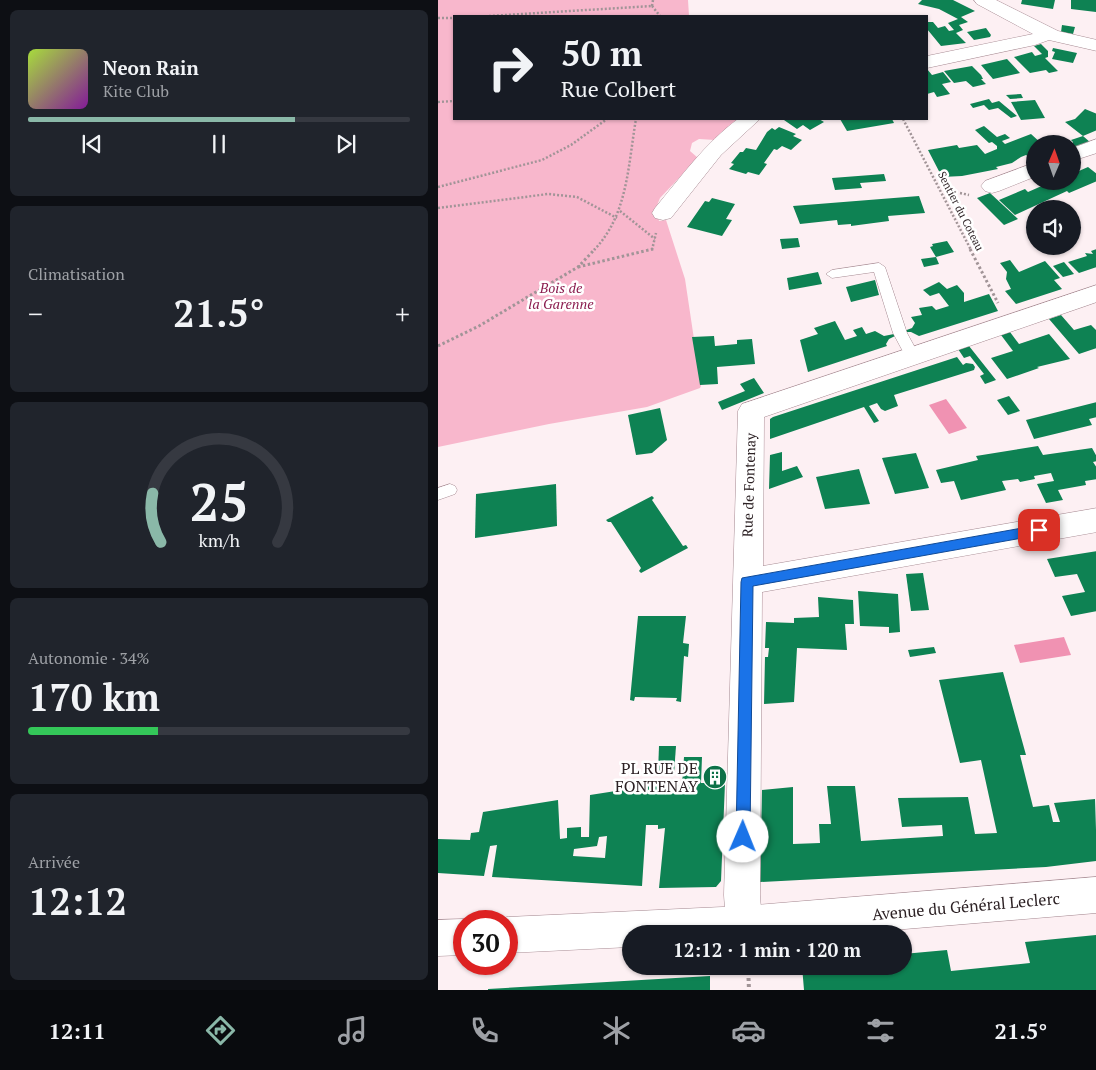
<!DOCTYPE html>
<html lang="fr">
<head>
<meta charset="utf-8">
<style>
	:root { --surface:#171b24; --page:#20242c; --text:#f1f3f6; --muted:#9ea1a6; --line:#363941; --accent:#8ab8a8 }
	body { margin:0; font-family:"PT Serif",serif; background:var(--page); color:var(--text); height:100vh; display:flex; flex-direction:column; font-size:19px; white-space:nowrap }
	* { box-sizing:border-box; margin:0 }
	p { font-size:16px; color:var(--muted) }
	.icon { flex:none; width:28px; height:28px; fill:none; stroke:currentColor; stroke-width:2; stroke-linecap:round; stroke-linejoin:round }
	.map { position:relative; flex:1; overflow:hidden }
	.panel { display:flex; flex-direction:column; gap:10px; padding:10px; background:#0d0f14; width:438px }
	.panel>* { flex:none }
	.banner { position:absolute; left:15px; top:15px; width:475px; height:105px; border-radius:0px; box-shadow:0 1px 4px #0004; background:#171b24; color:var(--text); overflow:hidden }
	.needle { width:32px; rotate:2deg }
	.tools { position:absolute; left:588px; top:135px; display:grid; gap:10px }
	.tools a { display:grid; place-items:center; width:55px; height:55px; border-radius:50%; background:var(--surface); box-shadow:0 1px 4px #0004; font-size:25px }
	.speed { position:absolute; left:15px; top:910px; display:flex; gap:10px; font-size:25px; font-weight:700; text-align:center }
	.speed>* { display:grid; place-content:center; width:65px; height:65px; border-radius:50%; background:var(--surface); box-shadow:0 1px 4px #0004; line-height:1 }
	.speed .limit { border:8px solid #d22; background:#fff; color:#111 }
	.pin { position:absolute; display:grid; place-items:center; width:42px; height:42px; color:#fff; margin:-21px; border-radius:10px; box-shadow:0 2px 8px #0006 }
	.me { position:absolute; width:55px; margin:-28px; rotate:1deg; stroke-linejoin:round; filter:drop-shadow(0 0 4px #0008) }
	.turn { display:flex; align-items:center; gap:18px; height:105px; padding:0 25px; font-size:22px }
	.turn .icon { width:65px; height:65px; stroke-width:2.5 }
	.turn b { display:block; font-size:35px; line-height:42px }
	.big { font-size:38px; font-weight:800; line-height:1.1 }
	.panel .tile { flex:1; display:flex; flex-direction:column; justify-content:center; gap:8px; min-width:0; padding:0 18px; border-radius:8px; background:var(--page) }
	.panel .dial { align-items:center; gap:0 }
	.dial svg { height:130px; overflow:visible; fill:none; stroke:var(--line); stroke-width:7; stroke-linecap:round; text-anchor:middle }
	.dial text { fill:var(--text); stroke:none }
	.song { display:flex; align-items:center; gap:15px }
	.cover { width:60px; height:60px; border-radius:8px; background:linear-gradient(135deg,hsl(80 70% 55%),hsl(290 70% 35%)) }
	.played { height:5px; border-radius:2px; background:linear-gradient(90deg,var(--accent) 70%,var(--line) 70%) }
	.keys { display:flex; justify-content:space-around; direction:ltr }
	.heat { display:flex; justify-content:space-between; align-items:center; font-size:28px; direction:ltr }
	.charge { height:8px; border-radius:4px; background:linear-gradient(90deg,#34c759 34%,var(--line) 0) }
	.trip { position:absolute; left:184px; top:925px; width:290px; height:50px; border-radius:25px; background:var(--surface); box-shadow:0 1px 4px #0004; font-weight:800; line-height:50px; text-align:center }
	.menu { display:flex; height:80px; justify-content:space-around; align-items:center; background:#090b0e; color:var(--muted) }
	.menu .icon { width:35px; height:35px }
	.menu .active { color:var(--accent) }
	.menu b { font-size:22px; color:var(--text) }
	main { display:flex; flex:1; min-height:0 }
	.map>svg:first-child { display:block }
	.green { fill:#f8b7cc }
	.water { fill:#f092b2 }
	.building { fill:#0e8253; fill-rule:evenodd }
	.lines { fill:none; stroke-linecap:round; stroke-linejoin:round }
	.service-casing { stroke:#a78b93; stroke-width:1 }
	.minor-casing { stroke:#a78b93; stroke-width:1 }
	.tertiary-casing { stroke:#a78b93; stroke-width:1 }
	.path-far2 { stroke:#a19497; stroke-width:2.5; stroke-dasharray:2 2; stroke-linecap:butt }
	.path-far1 { stroke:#a19497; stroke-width:3; stroke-dasharray:2.5 2.5; stroke-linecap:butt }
	.path { stroke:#a19497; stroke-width:4; stroke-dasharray:3 3; stroke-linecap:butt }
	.service { fill:#fff; fill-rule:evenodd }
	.minor { fill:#fff; fill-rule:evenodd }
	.tertiary { fill:#fff; fill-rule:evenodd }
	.route { fill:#1a73e8; stroke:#114b97 }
	.labels { text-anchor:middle; stroke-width:5; stroke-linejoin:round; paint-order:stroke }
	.far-street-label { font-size:11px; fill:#2d2225; stroke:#fff }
	.park-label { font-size:14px; font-style:italic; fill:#8b1d4f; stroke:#fff }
	.street-label { font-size:14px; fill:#2d2225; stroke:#fff }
	.near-poi-label { font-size:16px; fill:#2d2225; stroke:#fff; text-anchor:end }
	.near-street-label { font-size:16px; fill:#2d2225; stroke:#fff }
</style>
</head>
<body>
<main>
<section class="panel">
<div class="tile">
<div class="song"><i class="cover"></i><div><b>Neon Rain</b><p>Kite Club</p></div></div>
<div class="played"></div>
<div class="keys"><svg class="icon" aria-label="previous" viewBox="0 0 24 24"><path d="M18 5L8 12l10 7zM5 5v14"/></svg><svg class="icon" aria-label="pause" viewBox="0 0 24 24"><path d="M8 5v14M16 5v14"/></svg><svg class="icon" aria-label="next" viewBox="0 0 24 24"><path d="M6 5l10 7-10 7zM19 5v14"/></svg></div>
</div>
<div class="tile"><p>Climatisation</p>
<div class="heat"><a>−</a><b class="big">21.5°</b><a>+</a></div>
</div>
<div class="tile dial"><svg viewBox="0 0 100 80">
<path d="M14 69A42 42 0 1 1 86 69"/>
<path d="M14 69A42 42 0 0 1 9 39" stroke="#8ab8a8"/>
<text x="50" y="56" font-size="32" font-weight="700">25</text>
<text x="50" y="72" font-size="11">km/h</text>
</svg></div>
<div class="tile"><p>Autonomie · 34%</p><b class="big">170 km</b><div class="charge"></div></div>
<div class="tile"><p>Arrivée</p><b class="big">12:12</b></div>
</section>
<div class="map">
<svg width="659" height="990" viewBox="0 0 659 990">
	<rect width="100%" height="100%" fill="#fdf0f3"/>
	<polygon class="green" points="0,0 250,0 251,16 16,16 16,119 300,119 277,140 261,139 254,143 252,151 260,158 222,198 218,208 221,221 228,220 247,279 263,386 262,388 209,407 111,424 0,447"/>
	<g class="water">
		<polygon points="508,399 529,428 511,434 491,405"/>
		<polygon points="626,637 633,655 582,663 576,645"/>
	</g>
	<g class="building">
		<polygon points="484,0 515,0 537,11 523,17 530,22 521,25 525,30 518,33 528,43 503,46 489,29 489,22 495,22 500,28 507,26 511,31 516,30 510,23 520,19 501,9 480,4"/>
		<polygon points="584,0 617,0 615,9 583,4"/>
		<polygon points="633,0 659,0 659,12 633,9"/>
		<polygon points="624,25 637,27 635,34 623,32"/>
		<polygon points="548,28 553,35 552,37 536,40 529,32"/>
		<polygon points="603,44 610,51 610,57 607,58 620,71 611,73 608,70 592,73 576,57 594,52 597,56 604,54 596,46"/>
		<polygon points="615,48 639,53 635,63 614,59 617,52 614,51"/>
		<polygon points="569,59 582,73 555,79 543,65"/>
		<polygon points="534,66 543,75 545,79 543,79 548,84 535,87 528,81 516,83 506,71"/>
		<polygon points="489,69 494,75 505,72 513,82 504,84 512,94 499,97 496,92 489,94"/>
		<polygon points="583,94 585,98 572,99 568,95"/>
		<polygon points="551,99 554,103 561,101 579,116 573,118 560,108 551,110 546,105 535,108 532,104"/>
		<polygon points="597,100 607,118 583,120 573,102"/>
		<polygon points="647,109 659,114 659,130 645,136 627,122 637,119"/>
		<polygon points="348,119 381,119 386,122 372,130 365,125 359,129 346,120"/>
		<polygon points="402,119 454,119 456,123 409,131"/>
		<polygon points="546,126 559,137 567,134 572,138 564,141 567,144 593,134 604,144 596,144 596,156 592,158 588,155 583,157 574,163 558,167 560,169 524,176 504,177 490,150 519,145 521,148 539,145 547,154 559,149 559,146 554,142 551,143 537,130"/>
		<polygon points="341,127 358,134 355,136 364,140 353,150 344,146 339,150 336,149 326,163 329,164 321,175 310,172 308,174 291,169 296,164 293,163 302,152 305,152 308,148 318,150 329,132 334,128 337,130"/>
		<polygon points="645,136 653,143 637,149 634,146 635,142 633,140"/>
		<polygon points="650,167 659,174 659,181 631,193 629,191 577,215 561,200 587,189 590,192 615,181 634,181 634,174"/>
		<polygon points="446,174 448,181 422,183 424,188 397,190 394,178"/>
		<polygon points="552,193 580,219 566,225 539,198"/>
		<polygon points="481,196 487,213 450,216 451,221 413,226 413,224 400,225 399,220 362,224 355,206"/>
		<polygon points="274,198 297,204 288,219 294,220 284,236 249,227 267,201 271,202"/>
		<polygon points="360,238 362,247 344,249 342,239"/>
		<polygon points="509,241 516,252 498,257 501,264 486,267 483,259 498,257 492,247 495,246 494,244"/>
		<polygon points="659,249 659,267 641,273 630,262 649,256 647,253 655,254 653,251"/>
		<polygon points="572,260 581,272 607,261 622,278 616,280 624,289 578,304 567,291 573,289 568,279 569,272 562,263"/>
		<polygon points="626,262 636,274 625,277 615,266"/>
		<polygon points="380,272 384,284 351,290 349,278"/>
		<polygon points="437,280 441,295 413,302 408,287"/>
		<polygon points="501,282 509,289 519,285 526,293 526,302 551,294 560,311 481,336 473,332 467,332 466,331 474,328 477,323 473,317 484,315 481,308 494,306 498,310 511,306 501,293 492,296 485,290"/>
		<polygon points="623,315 636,330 653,325 659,331 659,348 641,354 611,319"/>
		<polygon points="397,321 407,340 419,336 415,330 424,327 428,334 437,331 446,336 456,334 457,336 451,339 448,344 449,346 370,372 362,340 380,334 376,328"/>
		<polygon points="572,332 581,344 611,334 632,359 599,367 601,368 569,379 553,358 575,351 563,335"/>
		<polygon points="276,336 277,346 299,344 299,340 314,339 317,364 279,367 280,384 262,385 254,337"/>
		<polygon points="531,346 558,380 547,384 542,376 546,374 532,356 526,358 520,349"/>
		<polygon points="519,357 525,365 528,363 535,364 537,367 536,370 456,395 460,406 447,411 443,409 439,403 431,406 441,421 436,423 426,407 332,439 332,419 335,417"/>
		<polygon points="316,378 326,393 284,410 280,402 307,391 302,384"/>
		<polygon points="571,396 582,411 570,415 559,400"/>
		<polygon points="659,402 659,417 651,419 654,425 596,439 588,420"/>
		<polygon points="222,408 229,440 214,453 198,455 190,415"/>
		<polygon points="600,446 605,455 654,448 659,457 659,461 655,462 659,468 659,479 647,481 648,485 620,490 625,500 608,503 599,484 616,481 613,473 596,476 597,479 582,482 580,479 564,481 568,490 523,500 516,481 503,483 498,470 540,460 538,456"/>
		<polygon points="344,452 344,471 359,466 365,477 331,489 332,455"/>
		<polygon points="478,453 491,488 457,494 444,458"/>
		<polygon points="421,469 432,504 387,509 378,477"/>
		<polygon points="118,484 119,526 37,538 38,494"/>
		<polygon points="214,496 216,498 214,500 245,546 248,545 250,548 203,573 201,571 203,568 173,522 170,522 168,520"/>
		<polygon points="659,551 659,611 633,616 624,596 647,592 639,574 617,577 609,559"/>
		<polygon points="485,573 491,610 473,611 468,574"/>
		<polygon points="420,591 460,594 462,632 451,633 451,627 422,626"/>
		<polygon points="380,597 415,600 416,624 407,624 409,650 359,648 356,702 326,704 327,657 330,657 331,648 327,648 328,622 356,623 356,618 381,617"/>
		<polygon points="200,616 248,616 245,643 251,644 250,657 246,656 243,702 238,701 239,698 197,697 196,701 192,700"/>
		<polygon points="496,647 498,653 472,657 470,650"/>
		<polygon points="565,672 588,755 582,755 595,807 611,805 615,822 622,822 616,803 657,799 659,861 608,867 322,882 324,790 355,787 355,844 382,843 381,824 393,824 389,786 417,786 423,841 505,836 504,825 464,827 460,798 530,797 537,834 559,833 543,760 522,763 501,680"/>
		<polygon points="221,746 238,746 236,774 220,773"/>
		<path d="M246,757H264L263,783H273V772H280V783H287L283,881L278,887L221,888L227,828L220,829V825H208L204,886L54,877L59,845L52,846L46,876L0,873V839L32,840L33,833L41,832L45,812L120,800L122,839L129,838V828L143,827V837H151L152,795L210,786L244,785ZM169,836L167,858L135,856L136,849L159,846L161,837Z"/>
		<polygon points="659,935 659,990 366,990 364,966 465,966 465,954 509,950 513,971 592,963 587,942"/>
		<polygon points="272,976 272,990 50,990 50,989"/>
	</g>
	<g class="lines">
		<g class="service-casing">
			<g id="service">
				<polygon points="441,263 447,267 469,333 481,355 479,359 469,359 455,333 436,272 394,278 388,274 394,270"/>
				<polygon points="12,484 17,486 19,490 17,494 0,500 0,488"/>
			</g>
		</g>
		<g class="minor-casing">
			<g id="minor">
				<polygon points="536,0 558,0 620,31 659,40 659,51 611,40 597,45 489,68 489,56 595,34 539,4"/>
				<path d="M300,119H322L283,155L233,218L225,220L217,218L214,213L217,208C243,177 267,143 300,119Z"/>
				<polygon points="659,139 659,153 634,161 634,148"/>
				<polygon points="596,163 596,177 561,191 554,193 547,191 543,186 547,181"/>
				<polygon points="659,285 659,302 326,417 325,566 659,508 659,532 324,592 322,895 324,924 320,934 292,934 288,924 286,895 300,411 304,404"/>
			</g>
		</g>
		<g class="tertiary-casing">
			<g id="tertiary">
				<polygon points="659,877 659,913 407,934 192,934 192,947 69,953 69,921 58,921 69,917 306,906"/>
				<polygon points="26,919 32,921 26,921 26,955 0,956 0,920"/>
			</g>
		</g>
		<g class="path-far2">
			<polyline points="214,6 222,16"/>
			<polyline points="214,6 215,0"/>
			<polyline points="51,16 214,6"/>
			<polyline points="0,18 16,18"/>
			<polyline points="0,102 16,101"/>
			<polyline points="465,119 533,250"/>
			<polyline points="0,187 104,160 133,145 169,119"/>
			<polyline points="522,193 531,195"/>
			<polyline points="0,208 110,194 139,197 179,218"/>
			<polyline points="182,211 217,239"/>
			<path d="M156,250C190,215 190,165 198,119"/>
			<polyline points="214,250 218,233"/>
		</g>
		<g class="path-far1">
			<polyline points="532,249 560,303"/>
			<polyline points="140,267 215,249"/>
			<polyline points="0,346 41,326 140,267 157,249"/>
		</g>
		<polyline class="path" points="310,966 311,990"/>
		<use href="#service" class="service"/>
		<use href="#minor" class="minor"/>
		<use href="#tertiary" class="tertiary"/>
	</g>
	<polygon class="route" points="601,525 605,526 606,530 605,533 601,535 315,586 312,837 310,842 305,844 300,842 298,837 303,582 304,578"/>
	<defs>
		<g id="building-disc" transform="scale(1.25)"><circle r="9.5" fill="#0d7148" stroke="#fff"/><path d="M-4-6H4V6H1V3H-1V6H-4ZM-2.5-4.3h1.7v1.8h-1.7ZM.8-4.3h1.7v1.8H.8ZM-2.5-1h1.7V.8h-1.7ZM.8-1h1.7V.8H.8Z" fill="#fff"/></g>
	</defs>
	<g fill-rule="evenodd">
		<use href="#building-disc" x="277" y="777"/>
	</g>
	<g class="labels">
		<g class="far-street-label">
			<text transform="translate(523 211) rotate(63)" y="4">Sentier du Coteau</text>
		</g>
		<g class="park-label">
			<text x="123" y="293">Bois de<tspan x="123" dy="16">la Garenne</tspan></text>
		</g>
		<g class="street-label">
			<text transform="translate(311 485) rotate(-88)" y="5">Rue de Fontenay</text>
		</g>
		<g class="near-poi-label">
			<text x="260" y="774">PL RUE DE<tspan x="260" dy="18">FONTENAY</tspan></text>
		</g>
		<g class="near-street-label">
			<text transform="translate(528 906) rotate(-5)" y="6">Avenue du Général Leclerc</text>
		</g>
	</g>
</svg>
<div class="tools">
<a><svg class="needle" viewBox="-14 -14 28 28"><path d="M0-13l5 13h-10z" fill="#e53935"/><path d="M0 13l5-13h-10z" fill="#9ea1a6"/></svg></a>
<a><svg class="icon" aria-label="sound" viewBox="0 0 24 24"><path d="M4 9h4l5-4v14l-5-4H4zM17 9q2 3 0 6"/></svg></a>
</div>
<div class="speed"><div class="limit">30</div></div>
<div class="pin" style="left:601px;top:530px;background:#d93025"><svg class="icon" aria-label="arrive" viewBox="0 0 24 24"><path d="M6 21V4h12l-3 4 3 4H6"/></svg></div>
<svg class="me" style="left:305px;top:837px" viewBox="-20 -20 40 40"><circle r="19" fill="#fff"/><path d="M0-13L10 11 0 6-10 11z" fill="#1a73e8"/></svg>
<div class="trip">12:12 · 1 min · 120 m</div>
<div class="banner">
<div class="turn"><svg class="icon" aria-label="right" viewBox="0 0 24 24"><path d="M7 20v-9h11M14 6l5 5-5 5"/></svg><div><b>50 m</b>Rue Colbert</div></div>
</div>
</div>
</main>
<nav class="menu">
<b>12:11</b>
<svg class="icon active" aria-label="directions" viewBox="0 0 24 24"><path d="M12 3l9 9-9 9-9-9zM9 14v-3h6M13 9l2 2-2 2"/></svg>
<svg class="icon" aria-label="music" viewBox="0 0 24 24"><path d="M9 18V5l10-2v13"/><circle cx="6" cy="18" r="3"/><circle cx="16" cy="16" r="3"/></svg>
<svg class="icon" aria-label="phone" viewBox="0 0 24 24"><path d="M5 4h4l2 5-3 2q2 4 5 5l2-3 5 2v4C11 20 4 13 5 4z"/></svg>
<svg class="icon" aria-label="climate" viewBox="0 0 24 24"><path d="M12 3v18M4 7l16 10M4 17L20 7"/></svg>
<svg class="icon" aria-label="car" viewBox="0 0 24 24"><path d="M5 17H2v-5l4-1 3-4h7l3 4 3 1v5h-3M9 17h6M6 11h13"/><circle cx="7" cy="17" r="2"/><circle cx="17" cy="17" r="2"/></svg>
<svg class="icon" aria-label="filters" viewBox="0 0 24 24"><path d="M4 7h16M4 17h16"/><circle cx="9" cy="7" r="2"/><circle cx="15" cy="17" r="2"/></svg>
<b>21.5°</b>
</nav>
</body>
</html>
